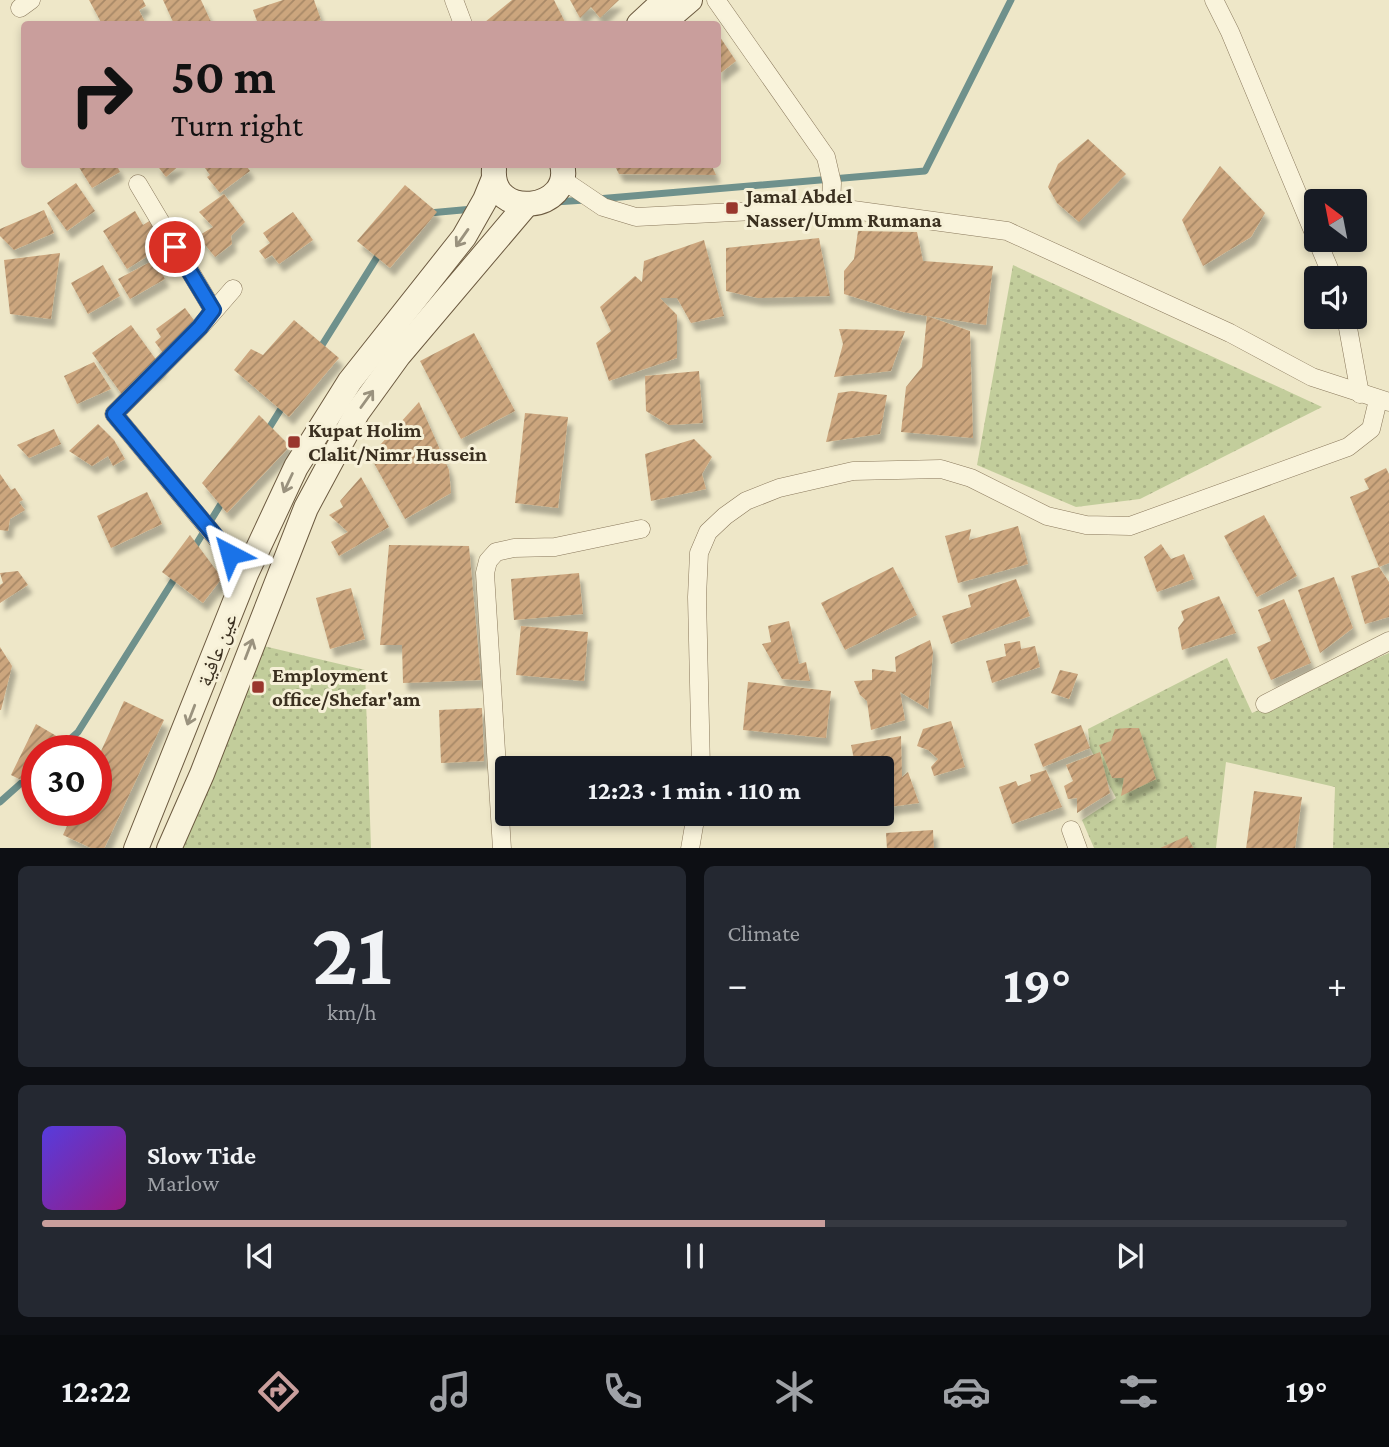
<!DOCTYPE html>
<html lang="en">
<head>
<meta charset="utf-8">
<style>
	:root { --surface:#171b24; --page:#242831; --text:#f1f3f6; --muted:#9ea1a6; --line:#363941; --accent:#c99e9c }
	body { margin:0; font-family:"Crimson Pro","Noto Naskh Arabic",serif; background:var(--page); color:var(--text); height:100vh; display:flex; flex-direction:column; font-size:26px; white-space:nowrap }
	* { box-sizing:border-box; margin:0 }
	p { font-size:23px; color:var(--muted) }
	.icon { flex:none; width:38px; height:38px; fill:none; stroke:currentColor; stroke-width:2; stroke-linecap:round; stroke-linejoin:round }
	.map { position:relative; height:848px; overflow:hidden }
	.panel { display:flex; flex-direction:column; gap:18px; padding:18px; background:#0d0f14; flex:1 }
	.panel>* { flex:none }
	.top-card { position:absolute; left:21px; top:21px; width:700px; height:147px; border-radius:7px; box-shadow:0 4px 10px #0003; background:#c99e9c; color:#111; overflow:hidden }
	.needle { width:46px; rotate:328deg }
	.controls { position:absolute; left:1304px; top:189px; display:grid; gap:14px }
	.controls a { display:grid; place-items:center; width:63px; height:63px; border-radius:7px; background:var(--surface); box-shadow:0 4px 10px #0003; font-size:35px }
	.speed { position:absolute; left:21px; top:735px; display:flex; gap:14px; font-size:35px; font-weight:700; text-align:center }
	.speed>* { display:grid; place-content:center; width:91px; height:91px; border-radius:50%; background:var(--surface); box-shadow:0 4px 10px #0003; line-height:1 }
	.speed .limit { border:10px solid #d22; background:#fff; color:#111 }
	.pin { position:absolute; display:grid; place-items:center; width:60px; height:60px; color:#fff; margin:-30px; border:4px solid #fff; border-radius:50%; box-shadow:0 2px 7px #0007 }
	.me { position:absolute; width:77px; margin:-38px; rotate:321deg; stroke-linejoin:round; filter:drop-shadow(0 0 5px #0008) }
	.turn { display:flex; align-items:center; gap:24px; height:147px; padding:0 35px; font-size:32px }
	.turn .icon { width:91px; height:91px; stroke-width:2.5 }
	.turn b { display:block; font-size:49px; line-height:60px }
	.big { font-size:52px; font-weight:700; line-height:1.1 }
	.panel .card { flex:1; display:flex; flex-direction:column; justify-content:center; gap:10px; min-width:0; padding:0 24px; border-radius:10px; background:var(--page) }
	.panel .dial { align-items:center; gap:0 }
	.dial b { font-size:91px; line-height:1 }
	.song { display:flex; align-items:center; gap:21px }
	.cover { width:84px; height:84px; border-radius:10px; background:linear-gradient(135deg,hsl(250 70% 55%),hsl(310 70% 35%)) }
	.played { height:7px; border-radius:4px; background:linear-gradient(90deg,var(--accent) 60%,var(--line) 60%) }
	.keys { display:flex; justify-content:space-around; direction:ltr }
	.heat { display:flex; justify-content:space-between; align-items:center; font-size:38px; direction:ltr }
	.panel .tiles { flex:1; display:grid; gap:18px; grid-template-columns:1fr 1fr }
	.card:last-child { grid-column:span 2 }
	.trip { position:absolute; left:495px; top:756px; width:399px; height:70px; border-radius:7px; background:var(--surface); box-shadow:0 4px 10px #0003; font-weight:700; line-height:70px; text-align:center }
	.menu { display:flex; height:112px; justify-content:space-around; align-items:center; background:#090b0e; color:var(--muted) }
	.menu .icon { width:49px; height:49px }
	.menu .on { color:var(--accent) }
	.menu b { font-size:32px; color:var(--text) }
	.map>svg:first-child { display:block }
	.grass { fill:url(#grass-dots) }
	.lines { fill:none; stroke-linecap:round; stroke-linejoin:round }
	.stream { stroke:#6f918c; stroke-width:7 }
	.building { fill:url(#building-hatch); filter:url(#shadow) }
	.street-casing { stroke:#8a795d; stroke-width:19 }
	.secondary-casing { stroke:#6c5a40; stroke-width:26 }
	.street { stroke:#f9f3db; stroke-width:18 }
	.secondary { stroke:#f9f3db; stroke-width:24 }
	.oneway { stroke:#9a927e }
	.route-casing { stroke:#114b97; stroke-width:18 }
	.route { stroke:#1a73e8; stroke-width:12 }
	.poi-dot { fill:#99372d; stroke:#f6f0d7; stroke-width:2.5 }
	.labels { text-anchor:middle; stroke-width:6; stroke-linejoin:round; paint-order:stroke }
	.poi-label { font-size:21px; font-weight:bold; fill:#3b3020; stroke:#f6f0d7; text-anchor:start }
	.street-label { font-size:21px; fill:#3b3020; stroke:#f6f0d7 }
</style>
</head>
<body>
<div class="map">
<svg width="1389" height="849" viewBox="0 0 1389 849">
	<defs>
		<pattern id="grass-dots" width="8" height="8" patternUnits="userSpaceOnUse" patternTransform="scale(1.75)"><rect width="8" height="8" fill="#c2cd9b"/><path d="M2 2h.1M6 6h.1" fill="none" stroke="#a8b085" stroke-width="1.8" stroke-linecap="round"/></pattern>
		<pattern id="building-hatch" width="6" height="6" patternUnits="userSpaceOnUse" patternTransform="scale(1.75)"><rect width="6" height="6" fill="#cca67e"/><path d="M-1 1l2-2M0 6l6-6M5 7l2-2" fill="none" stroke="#a78867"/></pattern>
		<filter id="shadow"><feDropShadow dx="4.5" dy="8" stdDeviation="2" flood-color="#0004"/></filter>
	</defs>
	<rect width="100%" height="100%" fill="#eee7c8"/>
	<g class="grass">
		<polygon points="1013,265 1322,407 1140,499 1076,507 977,465"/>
		<polygon points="251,643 365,670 371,848 182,849"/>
		<polygon points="1389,653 1389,848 1333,848 1335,787 1226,762 1216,848 1094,848 1082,820 1116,798 1090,748 1088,729 1227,658 1252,713"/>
	</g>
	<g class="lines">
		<g class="stream">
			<polyline points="597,199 925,171 1011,0"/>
			<polyline points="555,202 585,200"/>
			<polyline points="429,213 473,209"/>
			<polyline points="319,350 381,251"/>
			<polyline points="266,433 284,404"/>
			<polyline points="192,551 224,499"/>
			<polyline points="60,748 78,732 178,573"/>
			<polyline points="0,802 28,777"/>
		</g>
	</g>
	<g class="building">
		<polygon points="89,0 143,0 146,6 139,10 146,24 102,24"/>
		<polygon points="163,0 201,0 212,24 174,24"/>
		<polygon points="283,0 314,0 321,20 308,24 258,24 253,10"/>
		<polygon points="512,0 554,0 566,24 489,24 485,22"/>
		<polygon points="570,0 619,0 600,18 591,7 580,18"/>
		<polygon points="718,34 736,61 718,75"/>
		<polygon points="1088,139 1126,174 1079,222 1057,203 1048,187 1058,164"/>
		<polygon points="77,164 116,164 120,172 92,188"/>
		<polygon points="156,164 181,164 166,177"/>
		<polygon points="202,164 245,164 250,171 220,193 207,177 210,175"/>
		<polygon points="614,164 711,164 716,175 619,174"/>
		<polygon points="1220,166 1265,213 1251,237 1203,266 1182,220"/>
		<polygon points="76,183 95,211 67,231 47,203"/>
		<polygon points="405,185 437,212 390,268 357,241"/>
		<polygon points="224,194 245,222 231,236 232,244 215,257 198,236 213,227 199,212"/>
		<polygon points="44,210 54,233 14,250 0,236 0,229"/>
		<polygon points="135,211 143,225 154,218 162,232 147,241 154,252 127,269 103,231"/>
		<polygon points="293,212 313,240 279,264 272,255 265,259 259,251 270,243 263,233"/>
		<polygon points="858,231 917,232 923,261 993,266 986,325 927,316 970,331 973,438 901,432 906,387 922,367 927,316 903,312 844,294 844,271 854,259"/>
		<polygon points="819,238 830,296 758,298 726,291 726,248"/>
		<polygon points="704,240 724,316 691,323 677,298 660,298 677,315 677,358 609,381 596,343 611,331 600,307 635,276 642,282 644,261"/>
		<polygon points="60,253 51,319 10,314 4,260"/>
		<polygon points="154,260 165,279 130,299 118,279"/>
		<polygon points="103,265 120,296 88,314 71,283"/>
		<polygon points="185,308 199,327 163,353 155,342 161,337 156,329"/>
		<polygon points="294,320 339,358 289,417 234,370 251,349 263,355"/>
		<polygon points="131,325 162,368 123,396 92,353"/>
		<polygon points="839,329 905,331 891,371 834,377 843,344"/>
		<polygon points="474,333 515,411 461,439 420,361"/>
		<polygon points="94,362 111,389 77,404 64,376"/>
		<polygon points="699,371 703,423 669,425 646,411 645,376"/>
		<polygon points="852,391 887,395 880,434 826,442 838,393"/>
		<polygon points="419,402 449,470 451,493 405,519 370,456"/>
		<polygon points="525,413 568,417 558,508 515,503"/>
		<polygon points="259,415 290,446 227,513 202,483"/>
		<polygon points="98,424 114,440 125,459 113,466 108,456 92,466 69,451"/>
		<polygon points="54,429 61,444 29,458 17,445"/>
		<polygon points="694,439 712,457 702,474 706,489 651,501 645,454"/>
		<polygon points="1386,468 1389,474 1389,563 1379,567 1389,582 1389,617 1365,624 1351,576 1379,567 1350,497 1369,489 1364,479"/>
		<polygon points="0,474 11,490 15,488 23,500 19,502 25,510 10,519 8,531 0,530"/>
		<polygon points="361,477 389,527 339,556 331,542 348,532 329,515 343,507 340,501"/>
		<polygon points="147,492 162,524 111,548 97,516"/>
		<polygon points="1264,515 1297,576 1257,597 1224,536"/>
		<polygon points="1018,526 1028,564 958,583 945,536 971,529 969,540"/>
		<polygon points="190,535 222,578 203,603 162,572"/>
		<polygon points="1161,544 1171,559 1184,554 1194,579 1157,592 1144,557"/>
		<polygon points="389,545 469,546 481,680 403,683 402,645 380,645"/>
		<polygon points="893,567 917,615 845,650 821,603"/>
		<polygon points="18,571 28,585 0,603 0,585 3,583 0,573"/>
		<polygon points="579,573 583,614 514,620 511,579"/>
		<polygon points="1334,577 1353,628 1320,653 1298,590"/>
		<polygon points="1016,579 1030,616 951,644 942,616 971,607 968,595"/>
		<polygon points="351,588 365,639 330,649 316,598"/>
		<polygon points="1219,596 1236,633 1182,650 1178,628 1184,620 1181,611"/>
		<polygon points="1284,599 1311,663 1271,680 1257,647 1271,641 1258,610"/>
		<polygon points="789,621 799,664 806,662 810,681 782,679 762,644 771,642 768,626"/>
		<polygon points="521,626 588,632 584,681 516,675"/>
		<polygon points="930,640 933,652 928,709 900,692 905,720 871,730 867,701 860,695 854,681 872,680 872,669 896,672 895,657"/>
		<polygon points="1020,641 1021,649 1035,646 1040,667 992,683 986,661 1006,656 1004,644"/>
		<polygon points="0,647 12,666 1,710 0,710"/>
		<polygon points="1060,670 1078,674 1069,699 1051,693"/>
		<polygon points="748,682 831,691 826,738 743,730"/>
		<polygon points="124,701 164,720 104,849 93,849 63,835 74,810 96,810 96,762"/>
		<polygon points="482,708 484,761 441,763 439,710"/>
		<polygon points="951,721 965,767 934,776 931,767 938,759 928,750 917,746 923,729"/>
		<polygon points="36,724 82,751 37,751 37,788 11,775"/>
		<polygon points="1081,725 1090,748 1043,767 1034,744"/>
		<polygon points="1127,728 1139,728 1156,779 1121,796 1124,778 1112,778 1099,745 1111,741 1115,729"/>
		<polygon points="901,736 902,777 908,772 919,803 882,808 882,768 866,768 854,759 851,745"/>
		<polygon points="1100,752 1110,793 1077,813 1077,798 1068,799 1064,786 1073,781 1066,765"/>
		<polygon points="1046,770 1062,807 1012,824 999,787 1016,781 1018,786 1031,781 1030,775"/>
		<polygon points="1254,791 1302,797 1295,849 1246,849"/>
		<polygon points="933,830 934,849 887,849 886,833"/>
		<polygon points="1187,836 1194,849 1158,849"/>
	</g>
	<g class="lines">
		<g class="street-casing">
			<g id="street">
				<polyline points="454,0 463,24"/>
				<polyline points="716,0 826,157 832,183 831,207"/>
				<polyline points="1214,0 1230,32 1316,238"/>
				<polyline points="20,8 31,0"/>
				<polyline points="563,180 603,207 636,217 831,207 1007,231 1230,333 1312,377 1389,402"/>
				<polyline points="138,184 213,310"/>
				<polyline points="1317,240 1333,278"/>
				<polyline points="233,289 200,327 114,414 246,574"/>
				<polyline points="1346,317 1360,394"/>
				<polyline points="1265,704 1389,641"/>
				<polyline points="701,768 697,597 699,553 708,532 725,516 746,501 779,488 853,471 941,469 971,478 1047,516 1086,525 1130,526 1348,447 1371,429 1378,400"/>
				<polyline points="1071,830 1078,849"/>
				<polyline points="502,849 485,573 488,561 496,552 514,548 555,547 641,529"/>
				<polyline points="690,849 696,814"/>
			</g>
		</g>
		<g class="secondary-casing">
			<g id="secondary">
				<polyline points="639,24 665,0"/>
				<polyline points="662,24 690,0"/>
				<path d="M494,169C490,221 574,211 562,164"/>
				<polyline points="136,849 246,574 296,467 350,381 464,237 485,200 494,178"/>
				<polyline points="169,849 202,774 306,508 357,413 399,355 526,205"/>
			</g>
		</g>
		<use href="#street" class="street"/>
		<use href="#secondary" class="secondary"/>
	</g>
	<defs><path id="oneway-shaft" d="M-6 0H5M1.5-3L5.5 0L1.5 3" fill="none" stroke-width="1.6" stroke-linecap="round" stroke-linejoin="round" transform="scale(1.75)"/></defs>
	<g class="oneway">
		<use href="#oneway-shaft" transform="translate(462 238) rotate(125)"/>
		<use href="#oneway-shaft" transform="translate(367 399) rotate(-54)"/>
		<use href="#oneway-shaft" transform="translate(288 483) rotate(115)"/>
		<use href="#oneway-shaft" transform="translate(249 649) rotate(-69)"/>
		<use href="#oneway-shaft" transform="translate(191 715) rotate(111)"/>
	</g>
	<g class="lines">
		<g class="route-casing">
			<polyline id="route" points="175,247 213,310 200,327 114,414 230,554"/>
		</g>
		<use href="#route" class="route"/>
	</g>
	<g class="poi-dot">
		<rect x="725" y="201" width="14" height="14" rx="3.5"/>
		<rect x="287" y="435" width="14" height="14" rx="3.5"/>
		<rect x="251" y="680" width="14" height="14" rx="3.5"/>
	</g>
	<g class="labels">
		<g class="poi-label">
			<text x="746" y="203">Jamal Abdel<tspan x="746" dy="24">Nasser/Umm Rumana</tspan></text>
			<text x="308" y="437">Kupat Holim<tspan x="308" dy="24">Clalit/Nimr Hussein</tspan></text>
			<text x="272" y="682">Employment<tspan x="272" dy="24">office/Shefar'am</tspan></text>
		</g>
		<g class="street-label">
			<text transform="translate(217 650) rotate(-69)" y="7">عين عافية</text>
		</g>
	</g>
</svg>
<div class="controls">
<a><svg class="needle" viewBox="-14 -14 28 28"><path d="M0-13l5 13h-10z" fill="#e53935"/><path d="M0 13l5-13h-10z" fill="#9ea1a6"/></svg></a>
<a><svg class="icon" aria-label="sound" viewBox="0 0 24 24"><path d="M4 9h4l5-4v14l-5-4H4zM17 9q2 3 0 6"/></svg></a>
</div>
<div class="speed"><div class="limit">30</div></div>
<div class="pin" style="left:175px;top:247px;background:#d93025"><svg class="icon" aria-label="arrive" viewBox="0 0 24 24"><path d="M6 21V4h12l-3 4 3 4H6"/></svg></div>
<svg class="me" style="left:230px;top:554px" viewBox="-20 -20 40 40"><path d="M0-17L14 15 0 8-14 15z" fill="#1a73e8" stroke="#fff" stroke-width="4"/></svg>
<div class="trip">12:23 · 1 min · 110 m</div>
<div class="top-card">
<div class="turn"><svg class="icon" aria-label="right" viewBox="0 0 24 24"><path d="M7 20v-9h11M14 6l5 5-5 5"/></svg><div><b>50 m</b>Turn right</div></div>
</div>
</div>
<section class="panel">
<div class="tiles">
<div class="card dial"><b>21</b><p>km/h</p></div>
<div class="card"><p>Climate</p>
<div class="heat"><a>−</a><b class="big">19°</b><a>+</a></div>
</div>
<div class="card">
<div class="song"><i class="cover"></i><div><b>Slow Tide</b><p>Marlow</p></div></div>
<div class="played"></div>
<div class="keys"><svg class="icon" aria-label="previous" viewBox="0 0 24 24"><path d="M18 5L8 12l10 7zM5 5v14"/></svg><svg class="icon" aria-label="pause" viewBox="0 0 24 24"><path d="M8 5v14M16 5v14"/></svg><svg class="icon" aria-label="next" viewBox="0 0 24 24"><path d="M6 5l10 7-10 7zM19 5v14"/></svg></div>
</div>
</div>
</section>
<nav class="menu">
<b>12:22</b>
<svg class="icon on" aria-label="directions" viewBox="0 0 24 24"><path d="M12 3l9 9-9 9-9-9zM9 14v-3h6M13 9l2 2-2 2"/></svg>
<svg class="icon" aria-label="music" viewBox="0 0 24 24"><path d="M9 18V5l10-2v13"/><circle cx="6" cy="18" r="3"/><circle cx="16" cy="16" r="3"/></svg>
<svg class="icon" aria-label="phone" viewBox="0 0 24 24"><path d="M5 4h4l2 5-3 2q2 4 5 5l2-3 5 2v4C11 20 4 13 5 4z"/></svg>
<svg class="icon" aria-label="climate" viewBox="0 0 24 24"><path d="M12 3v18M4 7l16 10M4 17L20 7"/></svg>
<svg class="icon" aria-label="car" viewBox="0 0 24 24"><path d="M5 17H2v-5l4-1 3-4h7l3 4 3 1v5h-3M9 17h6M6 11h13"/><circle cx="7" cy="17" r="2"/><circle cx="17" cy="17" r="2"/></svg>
<svg class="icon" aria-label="filters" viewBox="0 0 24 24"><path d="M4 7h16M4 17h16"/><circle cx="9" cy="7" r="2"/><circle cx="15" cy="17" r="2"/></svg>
<b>19°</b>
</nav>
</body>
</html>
